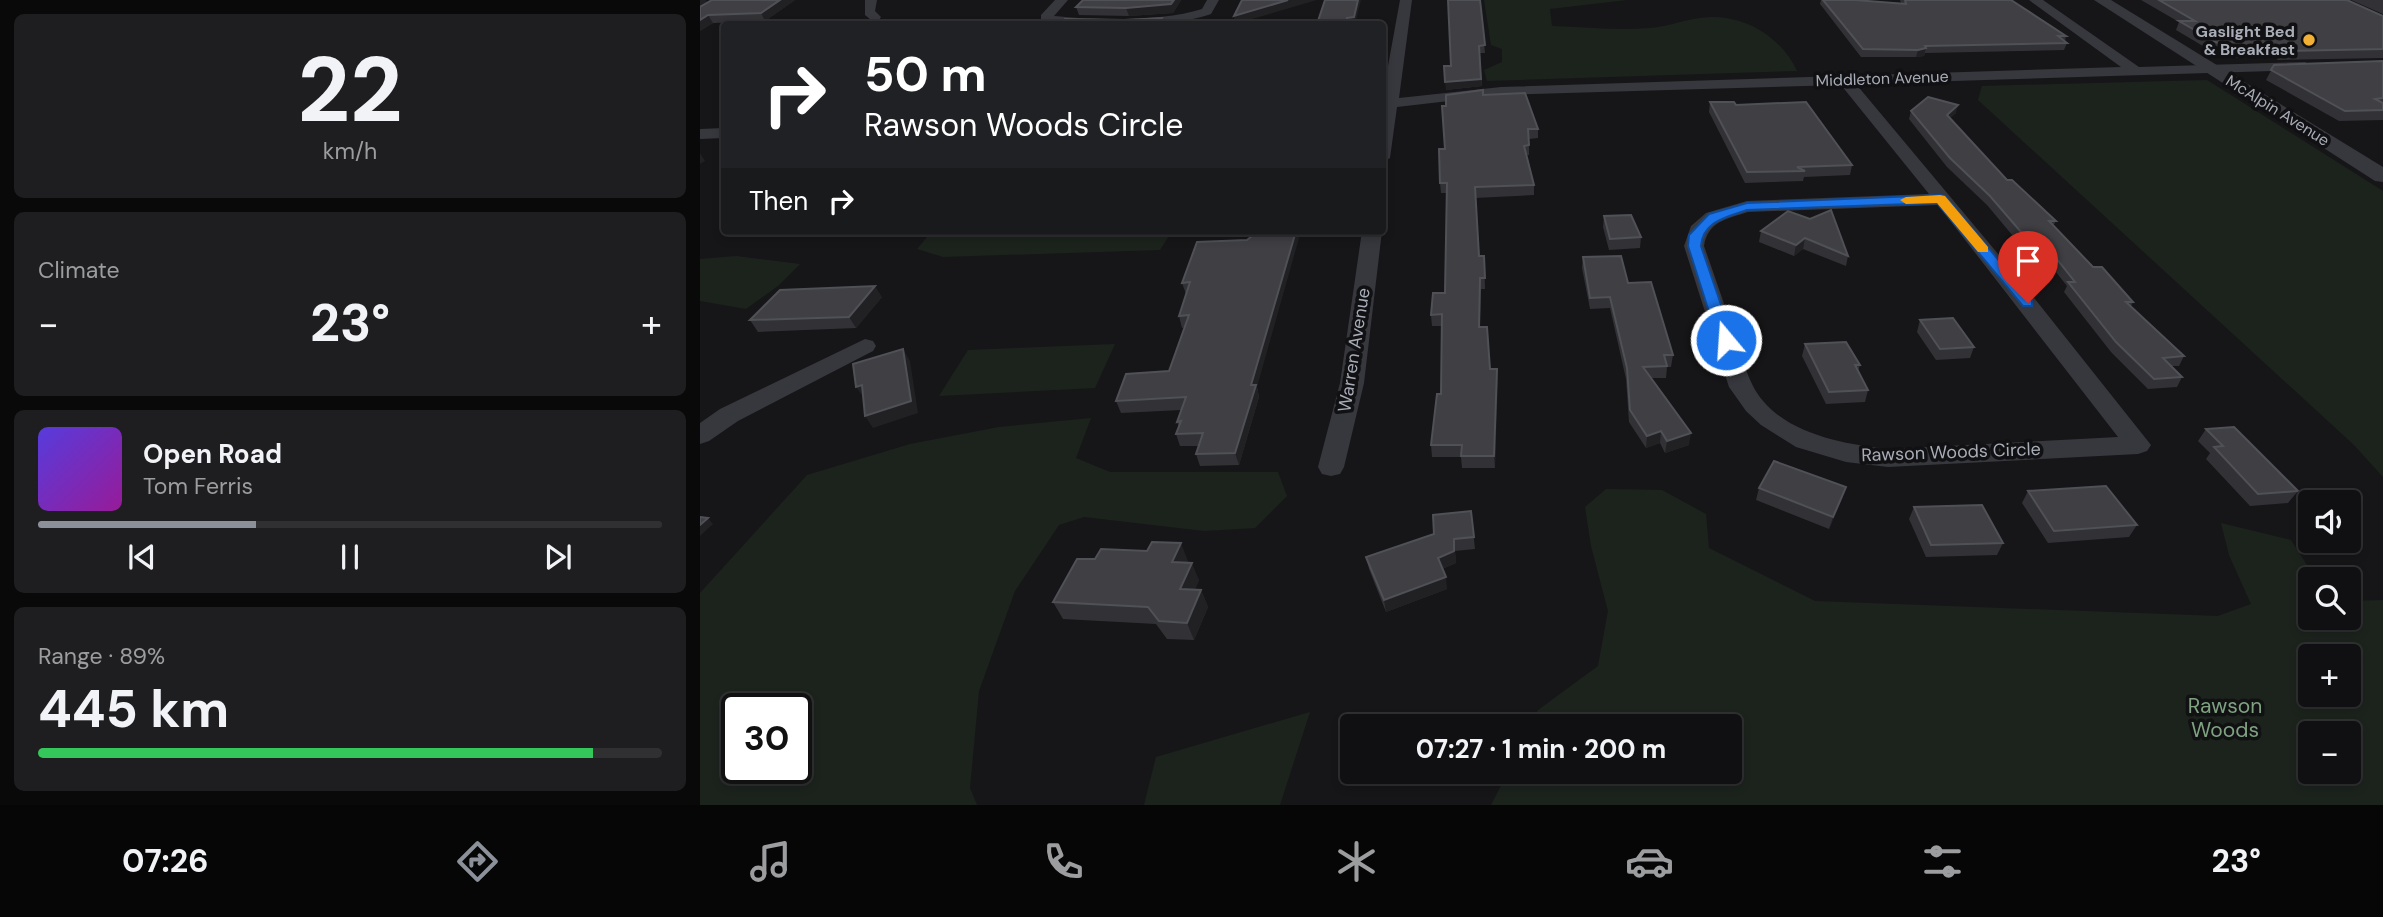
<!DOCTYPE html>
<html lang="en">
<head>
<meta charset="utf-8">
<style>
	:root { --surface:#101012; --page:#1e1e20; --text:#f1f3f6; --muted:#9c9d9f; --line:#303032; --accent:#8c9099 }
	body { margin:0; font-family:"DM Sans",sans-serif; background:var(--page); color:var(--text); height:100vh; display:flex; flex-direction:column; font-size:26px; white-space:nowrap }
	* { box-sizing:border-box; margin:0 }
	p { font-size:23px; color:var(--muted) }
	.icon { flex:none; width:38px; height:38px; fill:none; stroke:currentColor; stroke-width:2; stroke-linecap:round; stroke-linejoin:round }
	.map { position:relative; flex:1; overflow:hidden }
	.panel { display:flex; flex-direction:column; gap:14px; padding:14px; background:#09090a; width:700px }
	.panel>* { flex:none }
	.guide { position:absolute; left:21px; top:21px; width:665px; height:214px; border-radius:7px; box-shadow:0 4px 10px #0003,0 0 0 2px var(--line); background:#202124; color:#fff; overflow:hidden }
	.buttons { position:absolute; left:1598px; top:490px; display:grid; gap:14px }
	.buttons a { display:grid; place-items:center; width:63px; height:63px; border-radius:7px; background:var(--surface); box-shadow:0 4px 10px #0003,0 0 0 2px var(--line); font-size:35px }
	.speed { position:absolute; left:21px; top:693px; display:flex; gap:14px; font-size:35px; font-weight:700; text-align:center }
	.speed>* { display:grid; place-content:center; width:91px; height:91px; border-radius:50%; background:var(--surface); box-shadow:0 4px 10px #0003,0 0 0 2px var(--line); line-height:1 }
	.speed .limit { border:4px solid #111; border-radius:10px; background:#fff; color:#111 }
	.pin { position:absolute; display:grid; place-items:center; width:60px; height:60px; color:#fff; margin:-72px -30px; border-radius:50% 50% 50% 0; rotate:-45deg; box-shadow:0 0 7px #0007 }
	.pin .icon { rotate:45deg }
	.me { position:absolute; width:77px; margin:-38px; rotate:342deg; stroke-linejoin:round; filter:drop-shadow(0 0 5px #0008) }
	.turn { display:flex; align-items:center; gap:24px; height:147px; padding:0 28px; font-size:32px }
	.turn .icon { width:91px; height:91px; stroke-width:2.5 }
	.turn b { display:block; font-size:49px; line-height:60px }
	.then { display:flex; align-items:center; height:66px; padding:0 28px; background:#0003; gap:14px; font-size:26px }
	.big { font-size:52px; font-weight:700; line-height:1.1 }
	.panel .card { flex:1; display:flex; flex-direction:column; justify-content:center; gap:10px; min-width:0; padding:0 24px; border-radius:10px; background:var(--page) }
	.panel .dial { align-items:center; gap:0 }
	.dial b { font-size:91px; line-height:1 }
	.song { display:flex; align-items:center; gap:21px }
	.cover { width:84px; height:84px; border-radius:10px; background:linear-gradient(135deg,hsl(250 70% 55%),hsl(300 70% 35%)) }
	.played { height:7px; border-radius:4px; background:linear-gradient(90deg,var(--accent) 35%,var(--line) 35%) }
	.keys { display:flex; justify-content:space-around; direction:ltr }
	.heat { display:flex; justify-content:space-between; align-items:center; font-size:38px; direction:ltr }
	.charge { height:10px; border-radius:5px; background:linear-gradient(90deg,#34c759 89%,var(--line) 0) }
	.trip { position:absolute; left:640px; top:714px; width:402px; height:70px; border-radius:7px; background:var(--surface); box-shadow:0 4px 10px #0003,0 0 0 2px var(--line); font-weight:700; line-height:70px; text-align:center }
	.dock { display:flex; height:112px; justify-content:space-around; align-items:center; background:#060607; color:var(--muted) }
	.dock .icon { width:49px; height:49px }
	.dock .on { color:var(--accent) }
	.dock b { font-size:32px; color:var(--text) }
	main { display:flex; flex:1; min-height:0 }
	.map>svg:first-child { display:block }
	.green { fill:#1c231d; fill-rule:evenodd }
	.lines { fill:none; stroke-linecap:round; stroke-linejoin:round }
	.minor { fill:#37383d; fill-rule:evenodd }
	.tertiary { fill:#37383d; fill-rule:evenodd }
	.wall { fill:#323236 }
	.shaded-wall { fill:#212124 }
	.building { fill:#3f3f44; stroke:#4f5156; stroke-width:2 }
	.route { fill:#1a73e8; stroke:#114b97; stroke-width:2 }
	.slow { fill:#f59e0b }
	.poi-dot { fill:#f2b134; stroke:#111113; stroke-width:2.5 }
	.labels { text-anchor:middle; stroke-width:7; stroke-linejoin:round; paint-order:stroke }
	.far-poi-label { font-size:16px; font-weight:bold; fill:#a8adb8; stroke:#111113; text-anchor:end }
	.far-street-label { font-size:16px; fill:#a8adb8; stroke:#111113 }
	.street-label { font-size:18px; fill:#a8adb8; stroke:#111113 }
	.near-park-label { font-size:21px; fill:#7fa381; stroke:#111113 }
</style>
</head>
<body>
<main>
<section class="panel">
<div class="card dial"><b>22</b><p>km/h</p></div>
<div class="card"><p>Climate</p>
<div class="heat"><a>−</a><b class="big">23°</b><a>+</a></div>
</div>
<div class="card">
<div class="song"><i class="cover"></i><div><b>Open Road</b><p>Tom Ferris</p></div></div>
<div class="played"></div>
<div class="keys"><svg class="icon" aria-label="previous" viewBox="0 0 24 24"><path d="M18 5L8 12l10 7zM5 5v14"/></svg><svg class="icon" aria-label="pause" viewBox="0 0 24 24"><path d="M8 5v14M16 5v14"/></svg><svg class="icon" aria-label="next" viewBox="0 0 24 24"><path d="M6 5l10 7-10 7zM19 5v14"/></svg></div>
</div>
<div class="card"><p>Range · 89%</p><b class="big">445 km</b><div class="charge"></div></div>
</section>
<div class="map">
<svg width="1683" height="805" viewBox="0 0 1683 805">
	<rect width="100%" height="100%" fill="#161618"/>
	<g class="green">
		<path d="M784,0H927L850,9L852,26C885,27 918,31 951,28C972,26 994,16 1015,17C1050,18 1083,40 1097,71L787,81L784,70L802,62V49L791,45Z"/>
		<polygon points="1507,80 1683,191 1683,477 1654,445 1278,100 1282,86"/>
		<polygon points="232,231 472,231 460,250 243,257 217,249"/>
		<polygon points="36,256 100,264 78,286 46,309 0,301 0,259"/>
		<polygon points="415,344 395,388 239,396 268,350"/>
		<path d="M391,418L376,458L410,472H578L587,496L555,528L504,531L384,517L359,525L315,591L279,691L270,788L277,805H0V593L107,475L210,444L299,427ZM37,709H96V768H37Z"/>
		<path d="M906,489L962,490L1006,514L1009,548L1115,601L1518,616L1551,604L1529,555L1521,523L1591,540L1616,579H1610V618H1648L1649,601L1683,600V805H791L808,772H1031V726H830L838,710L898,666L908,611L891,546L885,507ZM1648,656V695H1610V656ZM1648,733V772H1610V733Z"/>
		<polygon points="610,712 580,805 444,805 456,757"/>
	</g>
	<g class="lines">
		<g class="minor">
			<polygon points="165,0 177,0 175,11 181,17 179,20 171,20 165,15"/>
			<path d="M355,0H368L354,16C396,20 462,22 502,9L507,0H519L511,14C471,28 383,30 341,21V15Z"/>
			<path d="M700,0H712L699,98L801,87L1421,67L1329,0H1343L1439,67L1605,62L1612,66L1605,70L1156,84L1319,279L1451,445L1447,451L1438,454L1188,467L1146,462L1096,447L1061,425L1046,411L1029,387L984,246L991,226L1006,213L1047,201L1229,194L1141,85L801,95L697,107L690,158L682,163V99ZM1238,205L1418,437L1188,449C1141,444 1075,432 1052,384C1045,370 1041,353 1036,338C1025,307 1015,277 1004,246C1008,221 1027,219 1048,212Z"/>
			<polygon points="24,128 24,138 0,139 0,129"/>
			<polygon points="662,231 682,231 664,383 644,467 640,474 631,476 622,474 618,467 640,383"/>
			<polygon points="165,339 173,341 176,346 173,351 38,421 9,441 0,444 0,423 20,409"/>
		</g>
		<polygon class="tertiary" points="1394,0 1411,0 1683,167 1683,182 1675,181"/>
	</g>
	<g class="wall">
		<polygon points="95,0 65,21 13,23 0,31 0,7"/>
		<polygon points="383,0 481,0 473,13 429,16 379,15 376,7"/>
		<polygon points="780,0 785,53 780,53 782,86 746,90 751,66"/>
		<polygon points="1121,0 1155,0 1201,3 1200,0 1311,0 1366,36 1365,41 1367,43 1364,50 1225,53 1224,56 1216,57 1161,57 1120,4"/>
		<polygon points="1441,0 1647,0 1683,16 1683,58 1577,60 1579,56 1523,58 1476,30 1479,22"/>
		<polygon points="1651,0 1683,0 1683,14"/>
		<polygon points="1683,61 1683,120 1639,121 1566,80 1574,65"/>
		<polygon points="783,95 838,129 838,138 829,139 829,155 827,155 834,185 834,195 775,198 779,256 784,256 785,289 781,289 780,327 790,369 797,369 795,468 762,468 761,457 732,457 731,445 741,394 742,326 732,326 731,315 745,293 747,193 741,193 740,183 745,149 746,106"/>
		<polygon points="1010,102 1036,105 1152,165 1150,175 1104,177 1103,181 1045,183 1009,112"/>
		<polygon points="1211,111 1256,113 1250,118 1307,180 1356,221 1353,226 1393,267 1433,302 1431,306 1484,356 1479,366 1471,366 1482,377 1477,387 1448,389 1411,352 1364,292 1367,286 1337,248 1323,248 1287,205 1247,167 1209,119"/>
		<polygon points="904,216 941,237 940,248 909,250 903,227"/>
		<polygon points="1110,219 1148,256 1146,266 1103,249 1094,256 1059,242 1061,231"/>
		<polygon points="552,236 557,387 559,397 539,465 500,466 496,454 499,446 480,446 476,434 479,427 477,422 481,410 421,413 416,401 469,371 485,327 482,328 479,316 486,294 482,283 547,240"/>
		<polygon points="883,257 928,283 973,355 971,367 967,367 966,378 951,378 989,445 965,453 960,443 946,448 929,422 926,379 910,308 890,309 882,268"/>
		<polygon points="182,297 156,328 58,332 50,320"/>
		<polygon points="1220,320 1274,347 1270,358 1236,360 1217,332"/>
		<polygon points="1105,344 1160,365 1158,371 1168,390 1165,402 1126,404 1102,356"/>
		<polygon points="1506,429 1598,491 1588,503 1550,506 1506,459 1510,453 1498,441"/>
		<polygon points="1146,487 1142,499 1129,529 1056,500 1059,488"/>
		<polygon points="1328,491 1437,525 1429,537 1348,543 1322,503"/>
		<polygon points="1214,507 1303,543 1297,555 1226,557 1209,519"/>
		<polygon points="771,511 775,549 755,551 756,563 742,569 747,589 686,612 669,569 666,557 734,534"/>
		<polygon points="488,561 487,563 499,580 495,589 501,590 508,607 494,640 467,639 456,624 363,619 353,602"/>
	</g>
	<g class="shaded-wall">
		<polygon points="0,0 6,0 7,3 0,7"/>
		<polygon points="80,0 95,0 65,21 61,13"/>
		<polygon points="474,0 481,0 473,13 429,16 426,8"/>
		<polygon points="588,0 617,0 535,24 534,16"/>
		<polygon points="658,0 661,0 655,24 646,24 647,18"/>
		<polygon points="8,15 13,23 0,31 0,20"/>
		<polygon points="462,18 464,24 458,24"/>
		<polygon points="1226,48 1224,56 1216,57 1218,50"/>
		<polygon points="781,79 782,86 746,90 745,82"/>
		<polygon points="1258,105 1256,113 1245,123 1247,115"/>
		<polygon points="0,153 5,161 0,164"/>
		<polygon points="596,231 601,231 557,387 559,397 539,465 535,453 551,385"/>
		<polygon points="1105,238 1103,249 1094,256 1096,245"/>
		<polygon points="175,286 182,297 156,328 149,317"/>
		<polygon points="203,349 210,361 218,413 173,428 165,416"/>
		<polygon points="797,369 798,381 795,468 794,456"/>
		<polygon points="162,385 164,398 156,387"/>
		<polygon points="961,431 960,443 946,448 947,436"/>
		<polygon points="991,433 989,445 965,453 967,441"/>
		<polygon points="1146,487 1142,499 1129,529 1133,517"/>
		<polygon points="8,518 13,524 0,536 0,525"/>
		<polygon points="754,539 756,563 739,570 738,558"/>
		<polygon points="481,543 488,561 479,579 472,562"/>
		<polygon points="492,563 499,580 488,606 480,589"/>
		<polygon points="746,577 747,589 686,612 684,600"/>
		<polygon points="501,590 508,607 494,640 487,623"/>
	</g>
	<g class="building">
		<polygon points="12,0 80,0 61,13 8,15 0,20 0,7"/>
		<polygon points="383,0 474,0 471,4 426,8 376,7"/>
		<polygon points="542,0 588,0 534,16"/>
		<polygon points="625,0 658,0 654,17 647,18 646,24 617,24"/>
		<polygon points="748,0 780,0 785,45 779,46 781,79 745,82 744,66 751,66"/>
		<polygon points="1123,0 1155,0 1206,4 1205,0 1311,0 1366,36 1358,36 1367,43 1225,46 1226,48 1218,50 1163,49"/>
		<polygon points="1459,0 1647,0 1683,16 1683,49 1582,51 1584,47 1528,49 1479,21 1495,21"/>
		<polygon points="462,18 458,24 360,24 365,19 424,20"/>
		<polygon points="1683,61 1683,98 1675,99 1683,103 1683,110 1645,111 1571,70 1574,65"/>
		<polygon points="783,90 783,95 825,93 838,129 828,129 829,145 824,146 834,185 775,187 779,256 784,256 785,278 780,278 779,327 787,327 790,369 797,369 794,456 761,456 762,445 731,445 737,394 741,394 742,314 731,315 733,293 745,293 747,183 740,183 739,149 745,149 742,106 746,106 746,95"/>
		<polygon points="1228,97 1258,105 1247,115 1307,180 1312,180 1356,221 1349,221 1393,267 1402,267 1433,302 1426,302 1484,356 1463,358 1482,377 1454,379 1416,342 1368,282 1375,282 1341,239 1327,239 1290,196 1250,158 1211,111"/>
		<polygon points="1010,102 1034,102 1036,105 1106,102 1152,165 1097,167 1105,171 1047,172"/>
		<polygon points="1131,210 1148,256 1105,238 1096,245 1061,231 1088,211 1110,219"/>
		<polygon points="931,215 941,237 910,239 904,216"/>
		<polygon points="553,231 596,231 551,385 556,385 535,453 496,454 503,433 476,434 481,421 477,422 486,397 416,401 426,374 469,371 489,315 479,316 490,282 482,283 497,242 547,240 552,236"/>
		<polygon points="921,256 928,283 951,282 973,355 964,355 967,366 943,367 991,433 967,441 961,431 947,436 930,410 927,368 910,297 890,298 883,257"/>
		<polygon points="175,286 149,317 50,320 80,290"/>
		<polygon points="1253,318 1274,347 1240,349 1220,320"/>
		<polygon points="1146,342 1160,365 1155,365 1168,390 1129,392 1105,344"/>
		<polygon points="203,349 211,401 165,416 162,385 156,387 153,364"/>
		<polygon points="1534,427 1598,491 1558,494 1514,447 1523,446 1506,429"/>
		<polygon points="1074,461 1146,487 1133,517 1059,488"/>
		<polygon points="1406,486 1437,525 1354,531 1328,491"/>
		<polygon points="1282,505 1303,543 1231,545 1214,507"/>
		<polygon points="771,511 774,537 754,539 754,551 738,558 746,577 684,600 666,557 734,534 733,515"/>
		<polygon points="0,517 8,518 0,525"/>
		<polygon points="452,542 481,543 472,562 492,563 480,589 501,590 487,623 459,621 448,607 353,602 377,559 395,559 401,549 447,551"/>
	</g>
	<path class="route" d="M1240,195L1245,196L1332,300V306H1323L1237,203L1047,210C1027,217 1003,221 1001,246L1033,340L1026,345L1018,340L988,246L989,235L1009,214L1047,203Z"/>
	<polygon class="slow" points="1240,195 1245,196 1288,247 1288,252 1278,252 1237,203 1206,204 1200,200 1206,197"/>
	<circle class="poi-dot" cx="1609" cy="40" r="7"/>
	<g class="labels">
		<g class="far-poi-label">
			<text x="1595" y="37">Gaslight Bed<tspan x="1595" dy="18">&amp; Breakfast</tspan></text>
		</g>
		<g class="far-street-label">
			<text transform="translate(1182 78) rotate(-2)" y="6">Middleton Avenue</text>
			<text transform="translate(1578 110) rotate(32)" y="6">McAlpin Avenue</text>
		</g>
		<g class="street-label">
			<text transform="translate(654 350) rotate(-81)" y="6">Warren Avenue</text>
			<text transform="translate(1251 452) rotate(-2)" y="6">Rawson Woods Circle</text>
		</g>
		<g class="near-park-label">
			<text x="1525" y="713">Rawson<tspan x="1525" dy="24">Woods</tspan></text>
		</g>
	</g>
</svg>
<div class="buttons">
<a><svg class="icon" aria-label="sound" viewBox="0 0 24 24"><path d="M4 9h4l5-4v14l-5-4H4zM17 9q2 3 0 6"/></svg></a>
<a><svg class="icon" aria-label="search" viewBox="0 0 24 24"><circle cx="10" cy="10" r="6"/><path d="M15 15l6 6"/></svg></a>
<a>+</a>
<a>−</a>
</div>
<div class="speed"><div class="limit">30</div></div>
<div class="pin" style="left:1328px;top:303px;background:#d93025"><svg class="icon" aria-label="arrive" viewBox="0 0 24 24"><path d="M6 21V4h12l-3 4 3 4H6"/></svg></div>
<svg class="me" style="left:1026px;top:340px" viewBox="-20 -20 40 40"><circle r="17" fill="#1a73e8" stroke="#fff" stroke-width="3"/><path d="M0-11L8 9 0 5-8 9z" fill="#fff"/></svg>
<div class="trip">07:27 · 1 min · 200 m</div>
<div class="guide">
<div class="turn"><svg class="icon" aria-label="right" viewBox="0 0 24 24"><path d="M7 20v-9h11M14 6l5 5-5 5"/></svg><div><b>50 m</b>Rawson Woods Circle</div></div>
<div class="then">Then<svg class="icon" aria-label="right" viewBox="0 0 24 24"><path d="M7 20v-9h11M14 6l5 5-5 5"/></svg></div>
</div>
</div>
</main>
<nav class="dock">
<b>07:26</b>
<svg class="icon on" aria-label="directions" viewBox="0 0 24 24"><path d="M12 3l9 9-9 9-9-9zM9 14v-3h6M13 9l2 2-2 2"/></svg>
<svg class="icon" aria-label="music" viewBox="0 0 24 24"><path d="M9 18V5l10-2v13"/><circle cx="6" cy="18" r="3"/><circle cx="16" cy="16" r="3"/></svg>
<svg class="icon" aria-label="phone" viewBox="0 0 24 24"><path d="M5 4h4l2 5-3 2q2 4 5 5l2-3 5 2v4C11 20 4 13 5 4z"/></svg>
<svg class="icon" aria-label="climate" viewBox="0 0 24 24"><path d="M12 3v18M4 7l16 10M4 17L20 7"/></svg>
<svg class="icon" aria-label="car" viewBox="0 0 24 24"><path d="M5 17H2v-5l4-1 3-4h7l3 4 3 1v5h-3M9 17h6M6 11h13"/><circle cx="7" cy="17" r="2"/><circle cx="17" cy="17" r="2"/></svg>
<svg class="icon" aria-label="filters" viewBox="0 0 24 24"><path d="M4 7h16M4 17h16"/><circle cx="9" cy="7" r="2"/><circle cx="15" cy="17" r="2"/></svg>
<b>23°</b>
</nav>
</body>
</html>
